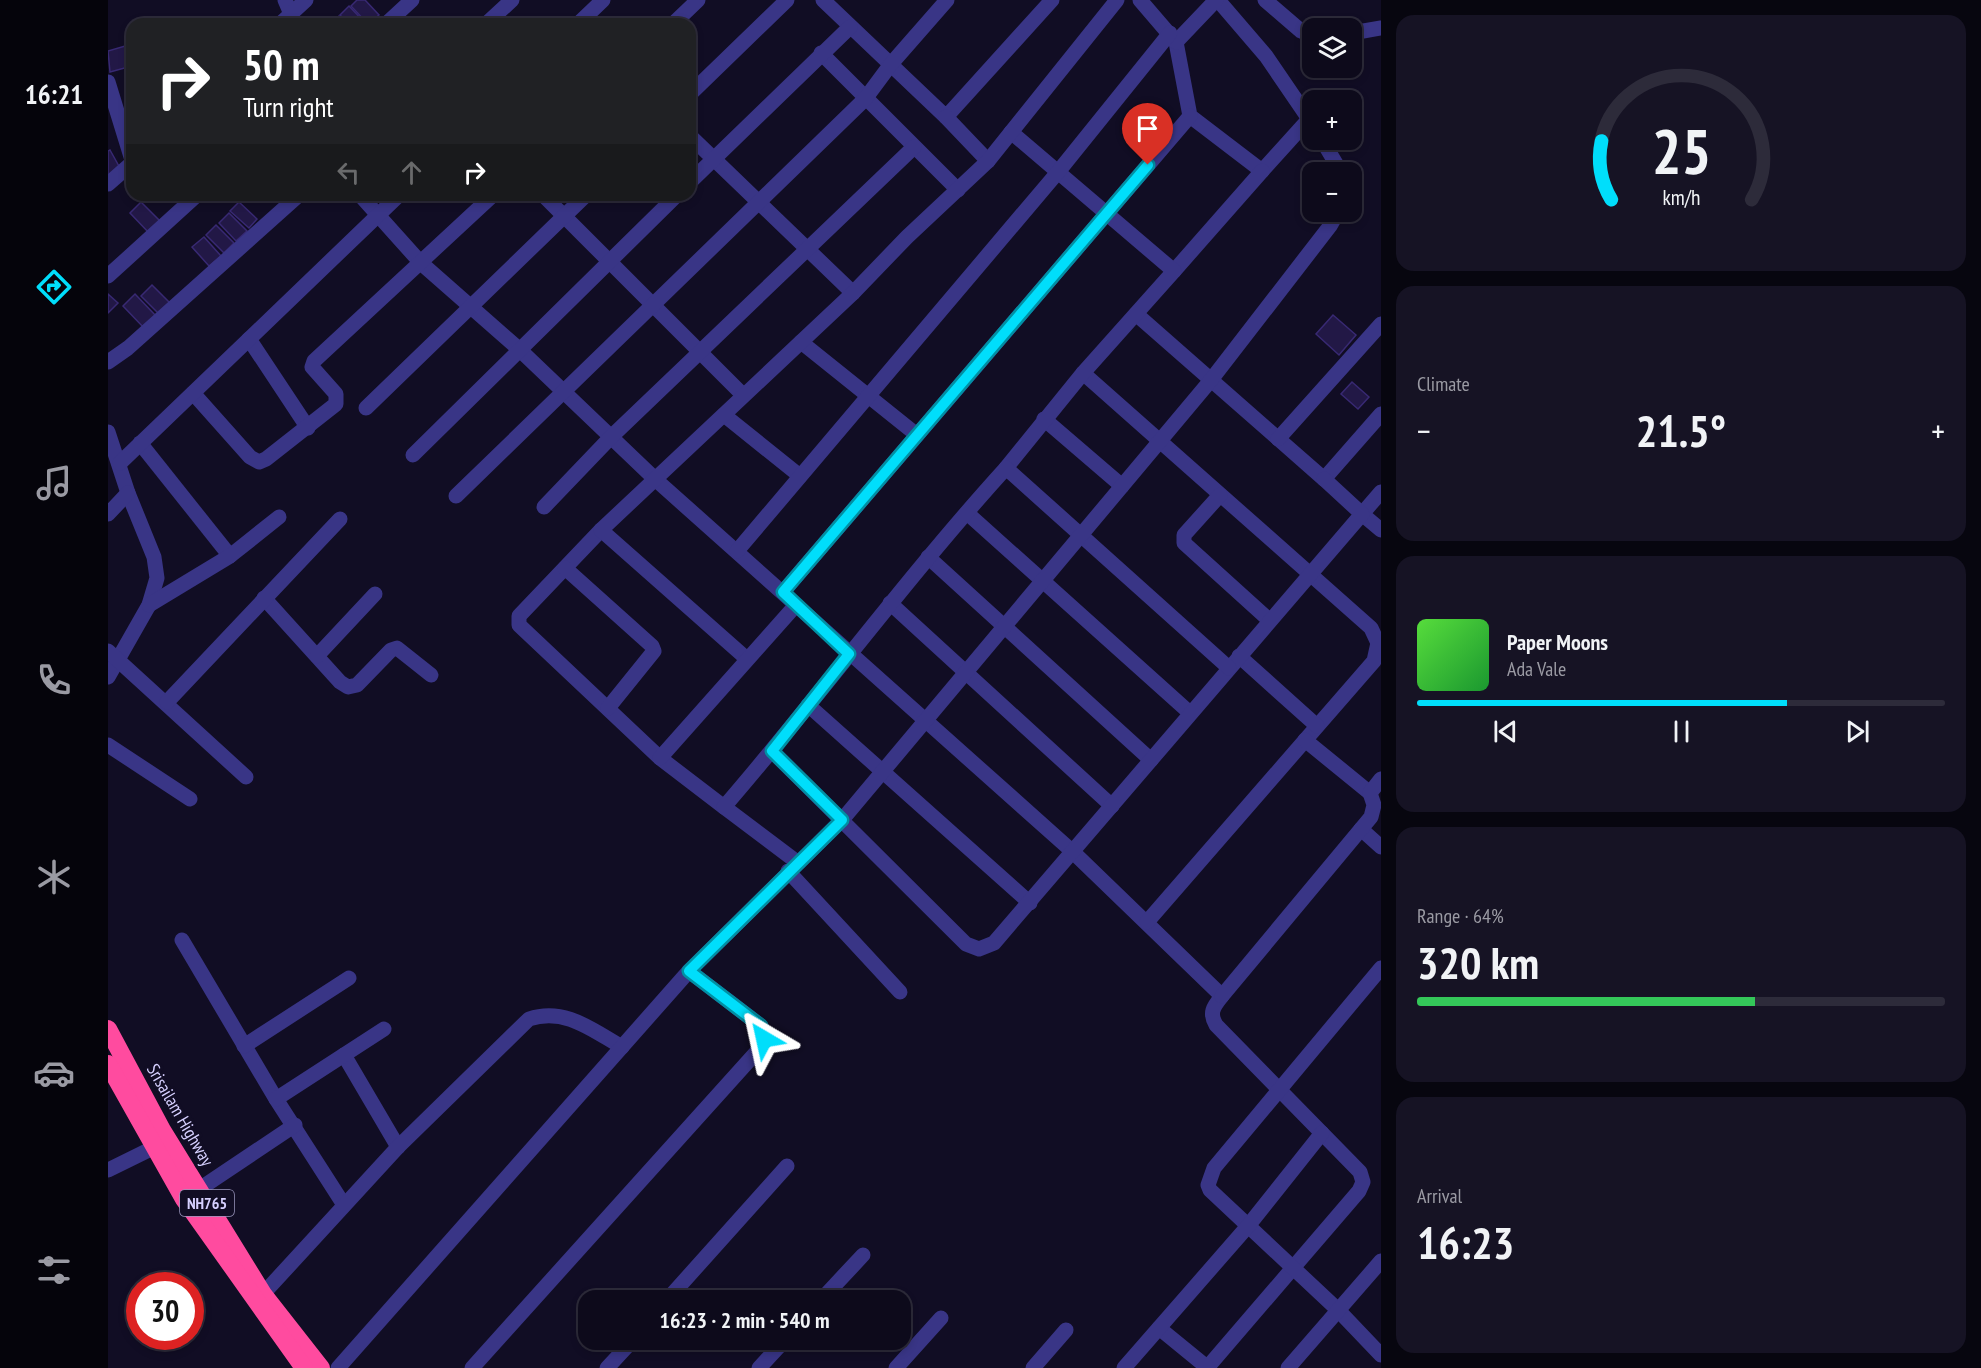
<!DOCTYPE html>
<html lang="en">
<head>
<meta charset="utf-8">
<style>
	:root { --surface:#0d0a1b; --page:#161324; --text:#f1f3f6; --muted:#9a9aa3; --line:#2d2b3a; --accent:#00defb }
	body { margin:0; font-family:"PT Sans Narrow",sans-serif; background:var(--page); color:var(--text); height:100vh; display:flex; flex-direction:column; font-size:22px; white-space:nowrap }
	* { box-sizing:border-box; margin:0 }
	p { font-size:20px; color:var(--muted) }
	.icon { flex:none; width:33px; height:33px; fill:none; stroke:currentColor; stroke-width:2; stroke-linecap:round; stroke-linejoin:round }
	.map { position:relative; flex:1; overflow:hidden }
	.drawer { display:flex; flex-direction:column; gap:15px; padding:15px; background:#07060f; width:600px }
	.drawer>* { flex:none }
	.top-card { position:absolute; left:18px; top:18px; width:570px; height:183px; border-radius:18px; box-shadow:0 3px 9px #0003,0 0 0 2px var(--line); background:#202124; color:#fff; overflow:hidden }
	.controls { position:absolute; left:1194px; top:18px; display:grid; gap:12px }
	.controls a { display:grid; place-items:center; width:60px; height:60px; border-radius:12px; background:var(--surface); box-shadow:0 3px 9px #0003,0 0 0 2px var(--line); font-size:30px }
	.speed { position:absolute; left:18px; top:1272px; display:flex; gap:12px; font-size:30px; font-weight:700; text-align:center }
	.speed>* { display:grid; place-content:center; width:78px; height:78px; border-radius:50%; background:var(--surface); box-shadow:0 3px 9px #0003,0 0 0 2px var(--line); line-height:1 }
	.speed .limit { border:9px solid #d22; background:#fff; color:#111 }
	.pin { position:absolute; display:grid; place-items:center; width:51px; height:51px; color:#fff; margin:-62px -26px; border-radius:50% 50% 50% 0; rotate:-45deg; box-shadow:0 0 6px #0007 }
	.pin .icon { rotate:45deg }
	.me { position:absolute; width:66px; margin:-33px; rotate:324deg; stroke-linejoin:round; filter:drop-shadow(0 0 4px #0008) }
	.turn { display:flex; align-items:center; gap:21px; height:126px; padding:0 18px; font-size:27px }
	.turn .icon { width:78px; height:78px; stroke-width:2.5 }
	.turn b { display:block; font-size:42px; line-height:51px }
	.lanes { display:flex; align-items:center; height:57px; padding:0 18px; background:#0003; justify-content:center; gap:30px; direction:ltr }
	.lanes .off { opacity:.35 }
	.big { font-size:45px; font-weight:600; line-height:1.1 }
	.drawer .card { flex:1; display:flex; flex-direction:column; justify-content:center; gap:9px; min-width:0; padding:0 21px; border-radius:18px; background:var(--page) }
	.drawer .dial { align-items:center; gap:0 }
	.dial svg { height:156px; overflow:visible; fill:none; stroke:var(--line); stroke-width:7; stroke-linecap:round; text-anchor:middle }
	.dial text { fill:var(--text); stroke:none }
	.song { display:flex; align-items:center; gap:18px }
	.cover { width:72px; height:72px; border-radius:9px; background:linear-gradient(135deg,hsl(110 70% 55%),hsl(130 70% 35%)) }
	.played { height:6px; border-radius:3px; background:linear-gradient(90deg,var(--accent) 70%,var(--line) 70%) }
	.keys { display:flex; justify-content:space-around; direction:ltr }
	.heat { display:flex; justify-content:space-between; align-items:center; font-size:33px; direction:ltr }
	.charge { height:9px; border-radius:4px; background:linear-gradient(90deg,#34c759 64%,var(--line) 0) }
	.trip { position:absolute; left:470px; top:1290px; width:333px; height:60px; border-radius:18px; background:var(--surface); box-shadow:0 3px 9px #0003,0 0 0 2px var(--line); font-weight:600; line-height:60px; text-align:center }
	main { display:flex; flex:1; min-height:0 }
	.dock { display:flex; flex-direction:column; width:108px; justify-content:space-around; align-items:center; background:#05040b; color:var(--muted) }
	.dock .icon { width:42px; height:42px }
	.dock .current { color:var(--accent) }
	.dock b { font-size:27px; color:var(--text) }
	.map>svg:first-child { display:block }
	.building { fill:#221846; stroke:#382973; stroke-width:1.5 }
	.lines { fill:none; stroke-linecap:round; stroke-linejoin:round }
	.minor { stroke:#393586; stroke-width:15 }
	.highway { stroke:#ff4b9f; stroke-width:18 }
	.route-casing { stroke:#0090a3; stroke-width:15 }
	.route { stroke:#00defb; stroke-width:10 }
	.labels { text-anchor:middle; stroke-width:6; stroke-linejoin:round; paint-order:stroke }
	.shield { fill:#110d24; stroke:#9b96bd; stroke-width:1.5 }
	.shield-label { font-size:16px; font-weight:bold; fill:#d6d0ff }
	.street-label { font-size:18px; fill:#d6d0ff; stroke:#110d24 }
</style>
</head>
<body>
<main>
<nav class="dock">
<b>16:21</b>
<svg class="icon current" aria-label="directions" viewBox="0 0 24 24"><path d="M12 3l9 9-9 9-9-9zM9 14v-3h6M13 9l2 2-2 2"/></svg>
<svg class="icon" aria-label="music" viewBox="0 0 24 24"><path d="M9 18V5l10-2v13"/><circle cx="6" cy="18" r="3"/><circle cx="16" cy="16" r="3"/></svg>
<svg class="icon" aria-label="phone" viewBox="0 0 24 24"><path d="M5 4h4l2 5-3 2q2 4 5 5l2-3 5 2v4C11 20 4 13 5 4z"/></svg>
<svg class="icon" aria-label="climate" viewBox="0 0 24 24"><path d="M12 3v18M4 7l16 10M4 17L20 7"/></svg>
<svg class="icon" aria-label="car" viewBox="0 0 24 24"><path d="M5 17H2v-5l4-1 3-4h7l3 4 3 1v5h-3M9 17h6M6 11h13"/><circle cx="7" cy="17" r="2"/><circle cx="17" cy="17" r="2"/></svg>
<svg class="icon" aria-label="filters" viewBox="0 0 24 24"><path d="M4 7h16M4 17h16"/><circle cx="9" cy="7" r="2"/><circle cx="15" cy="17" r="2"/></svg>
</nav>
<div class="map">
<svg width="1273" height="1368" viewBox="0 0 1273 1368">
	<rect width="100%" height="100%" fill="#110d24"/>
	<g class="building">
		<polygon points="249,0 257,0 271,15 260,24 243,6"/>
		<polygon points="241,6 258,24 241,24 232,15"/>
		<polygon points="231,16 239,24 223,24"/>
		<polygon points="24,44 24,66 2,72 0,51"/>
		<polygon points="2,150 12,168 0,177 0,151"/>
		<polygon points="33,202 54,223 42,234 22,213"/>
		<polygon points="131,202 149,219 141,228 122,211"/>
		<polygon points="121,213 139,231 128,241 111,223"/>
		<polygon points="108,225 126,243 116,253 98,235"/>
		<polygon points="96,237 113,256 101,266 84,247"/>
		<polygon points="44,285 63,304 52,315 33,296"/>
		<polygon points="0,294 10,303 0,313"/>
		<polygon points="27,294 48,316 36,328 15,306"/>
		<polygon points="1225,315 1248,335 1231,355 1208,334"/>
		<polygon points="1244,382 1261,397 1250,409 1233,394"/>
	</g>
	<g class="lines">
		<g class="minor">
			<polyline points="177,0 183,14"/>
			<polyline points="715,0 838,117 944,0"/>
			<polyline points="1032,0 1068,42 1082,116 1154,171 1201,119 1204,125"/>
			<polyline points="1110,0 1158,56 1201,119"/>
			<polyline points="1157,0 1193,31 1204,36"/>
			<polyline points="172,24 198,0"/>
			<polyline points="278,24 304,0"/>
			<polyline points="378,24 404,0"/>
			<polyline points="470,24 495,0"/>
			<polyline points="565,24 590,0"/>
			<polyline points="1244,33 1273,28"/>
			<polyline points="1068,42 1108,0"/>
			<polyline points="713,53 850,190"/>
			<polyline points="0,82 24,160"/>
			<polyline points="582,94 679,0"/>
			<polyline points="838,117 880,161"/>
			<polyline points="582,136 745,293"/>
			<polyline points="1214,140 1233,172"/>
			<polyline points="582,182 742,27"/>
			<polyline points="0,184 24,163"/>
			<path d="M252,195L313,263L412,350L547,479L965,852L1114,996C1105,1007 1101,1013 1108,1025L1252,1172L1255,1182L1251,1191L1099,1368"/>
			<polyline points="435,195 635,395"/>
			<polyline points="1066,271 1154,171"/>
			<polyline points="0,276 89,195"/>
			<polyline points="1028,314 1216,479 1273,414"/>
			<polyline points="141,339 200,428"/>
			<polyline points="693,342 809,435"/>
			<polyline points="0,362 20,348 191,195"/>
			<polyline points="975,373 1263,628 1270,643 1266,661 1039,922"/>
			<polyline points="85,393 142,457 151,462 158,459 228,404 228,394 204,367 206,361 385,195"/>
			<polyline points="258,408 478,195"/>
			<polyline points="616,415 692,476"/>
			<polyline points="936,419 1014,486"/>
			<polyline points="0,432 20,493 46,557 49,578 41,605 0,677"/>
			<polyline points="1170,439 1273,324"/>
			<polyline points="32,443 122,556"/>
			<polyline points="305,455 569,195"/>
			<polyline points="12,463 291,195"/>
			<polyline points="898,468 975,373 1066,271 903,132"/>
			<polyline points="1273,492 1254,514 1273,530"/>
			<polyline points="1112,495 1076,535 1076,543 1161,620"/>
			<polyline points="348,496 757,99 783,64 839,0"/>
			<polyline points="436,507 503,437 806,147"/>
			<polyline points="859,513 1082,713"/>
			<polyline points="0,514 20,493"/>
			<polyline points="493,530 411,616 411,625 552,758 616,807"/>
			<polyline points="629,551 950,172 1062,33"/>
			<polyline points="820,557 1043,760"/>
			<polyline points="457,568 544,646 546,651 500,708"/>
			<polyline points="675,592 1082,116"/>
			<polyline points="156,598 232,682 240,687 249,685 283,650 289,648 323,675"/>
			<polyline points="782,603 1004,806"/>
			<polyline points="41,605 122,556 171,517"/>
			<polyline points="0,651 138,777"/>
			<polyline points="209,656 267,594"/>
			<polyline points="1131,656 1209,726"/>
			<polyline points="639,659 493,530 745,293 799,237 880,161 1009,0"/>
			<polyline points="59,702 232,519"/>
			<polyline points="700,705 922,903"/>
			<polyline points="1197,740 1262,793"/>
			<polyline points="0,745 82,799"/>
			<polyline points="664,751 858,944 871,949 886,943 1254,514 1216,479"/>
			<polyline points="552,758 688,605"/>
			<polyline points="1253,829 1273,847"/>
			<path d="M689,862L616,807C712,696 799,577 898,468L1121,668"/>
			<polyline points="680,871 792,992"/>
			<polyline points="74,940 168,1099 236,1205"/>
			<polyline points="1273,968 1106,1168 1100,1185 1102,1190 1230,1310 1273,1355"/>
			<polyline points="1114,996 1263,817 1266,805 1262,793 1273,779"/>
			<polyline points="136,1046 241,978"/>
			<polyline points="236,1055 290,1147"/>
			<polyline points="168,1099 276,1029"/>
			<polyline points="0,1170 55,1143"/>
			<polyline points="90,1190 187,1125"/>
			<path d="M155,1294L290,1147L421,1019C457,1007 484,1030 514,1047"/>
			<polyline points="559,1300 679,1166"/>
			<polyline points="713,1300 755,1255"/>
			<polyline points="1051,1328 1100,1368"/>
			<polyline points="230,1368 581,971 734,820 1103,380 1222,226 1230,212"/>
			<polyline points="364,1368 653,1047 656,1039 653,1026 581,971"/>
			<polyline points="499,1368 525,1340"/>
			<polyline points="651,1368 677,1340"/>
			<polyline points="788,1368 833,1318"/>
			<polyline points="925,1368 958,1330"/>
			<polyline points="1016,1368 1140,1226 1214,1133"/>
			<polyline points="1180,1368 1273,1261"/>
		</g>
		<g class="highway">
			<polyline points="0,1029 54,1130 155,1294 213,1368"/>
			<polyline points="0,1064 76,1199 196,1368"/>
		</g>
	</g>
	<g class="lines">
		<g class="route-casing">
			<polyline id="route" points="656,1039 653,1026 581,971 734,820 664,751 741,654 675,592 1040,165"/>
		</g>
		<use href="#route" class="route"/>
	</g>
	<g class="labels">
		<rect class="shield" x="72" y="1190" width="54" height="26" rx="4.5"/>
		<g class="shield-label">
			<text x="99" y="1209">NH765</text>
		</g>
		<g class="street-label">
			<text transform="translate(72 1115) rotate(60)" y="6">Srisailam Highway</text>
		</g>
	</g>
</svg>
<div class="controls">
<a><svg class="icon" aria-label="layers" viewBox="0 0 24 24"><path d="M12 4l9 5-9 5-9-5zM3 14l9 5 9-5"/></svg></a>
<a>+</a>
<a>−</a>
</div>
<div class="speed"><div class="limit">30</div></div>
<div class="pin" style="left:1040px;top:165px;background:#d93025"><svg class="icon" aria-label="arrive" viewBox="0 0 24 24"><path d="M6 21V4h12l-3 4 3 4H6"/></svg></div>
<svg class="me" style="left:656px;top:1039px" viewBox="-20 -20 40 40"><path d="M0-17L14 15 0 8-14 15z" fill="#00defb" stroke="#fff" stroke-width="4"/></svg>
<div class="trip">16:23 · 2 min · 540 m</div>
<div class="top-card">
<div class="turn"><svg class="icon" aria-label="right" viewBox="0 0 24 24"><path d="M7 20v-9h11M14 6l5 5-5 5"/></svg><div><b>50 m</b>Turn right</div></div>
<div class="lanes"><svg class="icon off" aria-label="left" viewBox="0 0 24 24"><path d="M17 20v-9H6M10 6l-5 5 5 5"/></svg><svg class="icon off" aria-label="ahead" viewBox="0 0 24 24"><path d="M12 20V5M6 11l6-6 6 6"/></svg><svg class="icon" aria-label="right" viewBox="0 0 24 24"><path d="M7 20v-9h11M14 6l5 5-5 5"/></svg></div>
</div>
</div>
<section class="drawer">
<div class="card dial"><svg viewBox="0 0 100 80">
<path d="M14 69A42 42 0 1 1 86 69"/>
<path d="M14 69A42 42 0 0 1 9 39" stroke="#00defb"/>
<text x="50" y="56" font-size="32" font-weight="700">25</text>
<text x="50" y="72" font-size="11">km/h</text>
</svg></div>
<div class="card"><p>Climate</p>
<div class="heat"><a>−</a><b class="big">21.5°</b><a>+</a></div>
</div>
<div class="card">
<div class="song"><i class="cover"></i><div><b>Paper Moons</b><p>Ada Vale</p></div></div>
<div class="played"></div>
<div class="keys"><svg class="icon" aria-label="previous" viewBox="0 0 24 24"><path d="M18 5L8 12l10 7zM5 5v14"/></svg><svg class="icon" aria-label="pause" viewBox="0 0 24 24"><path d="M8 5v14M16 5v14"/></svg><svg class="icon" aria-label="next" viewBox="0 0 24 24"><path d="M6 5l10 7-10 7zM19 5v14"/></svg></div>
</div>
<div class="card"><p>Range · 64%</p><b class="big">320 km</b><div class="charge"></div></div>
<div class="card"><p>Arrival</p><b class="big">16:23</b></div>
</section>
</main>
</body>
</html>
